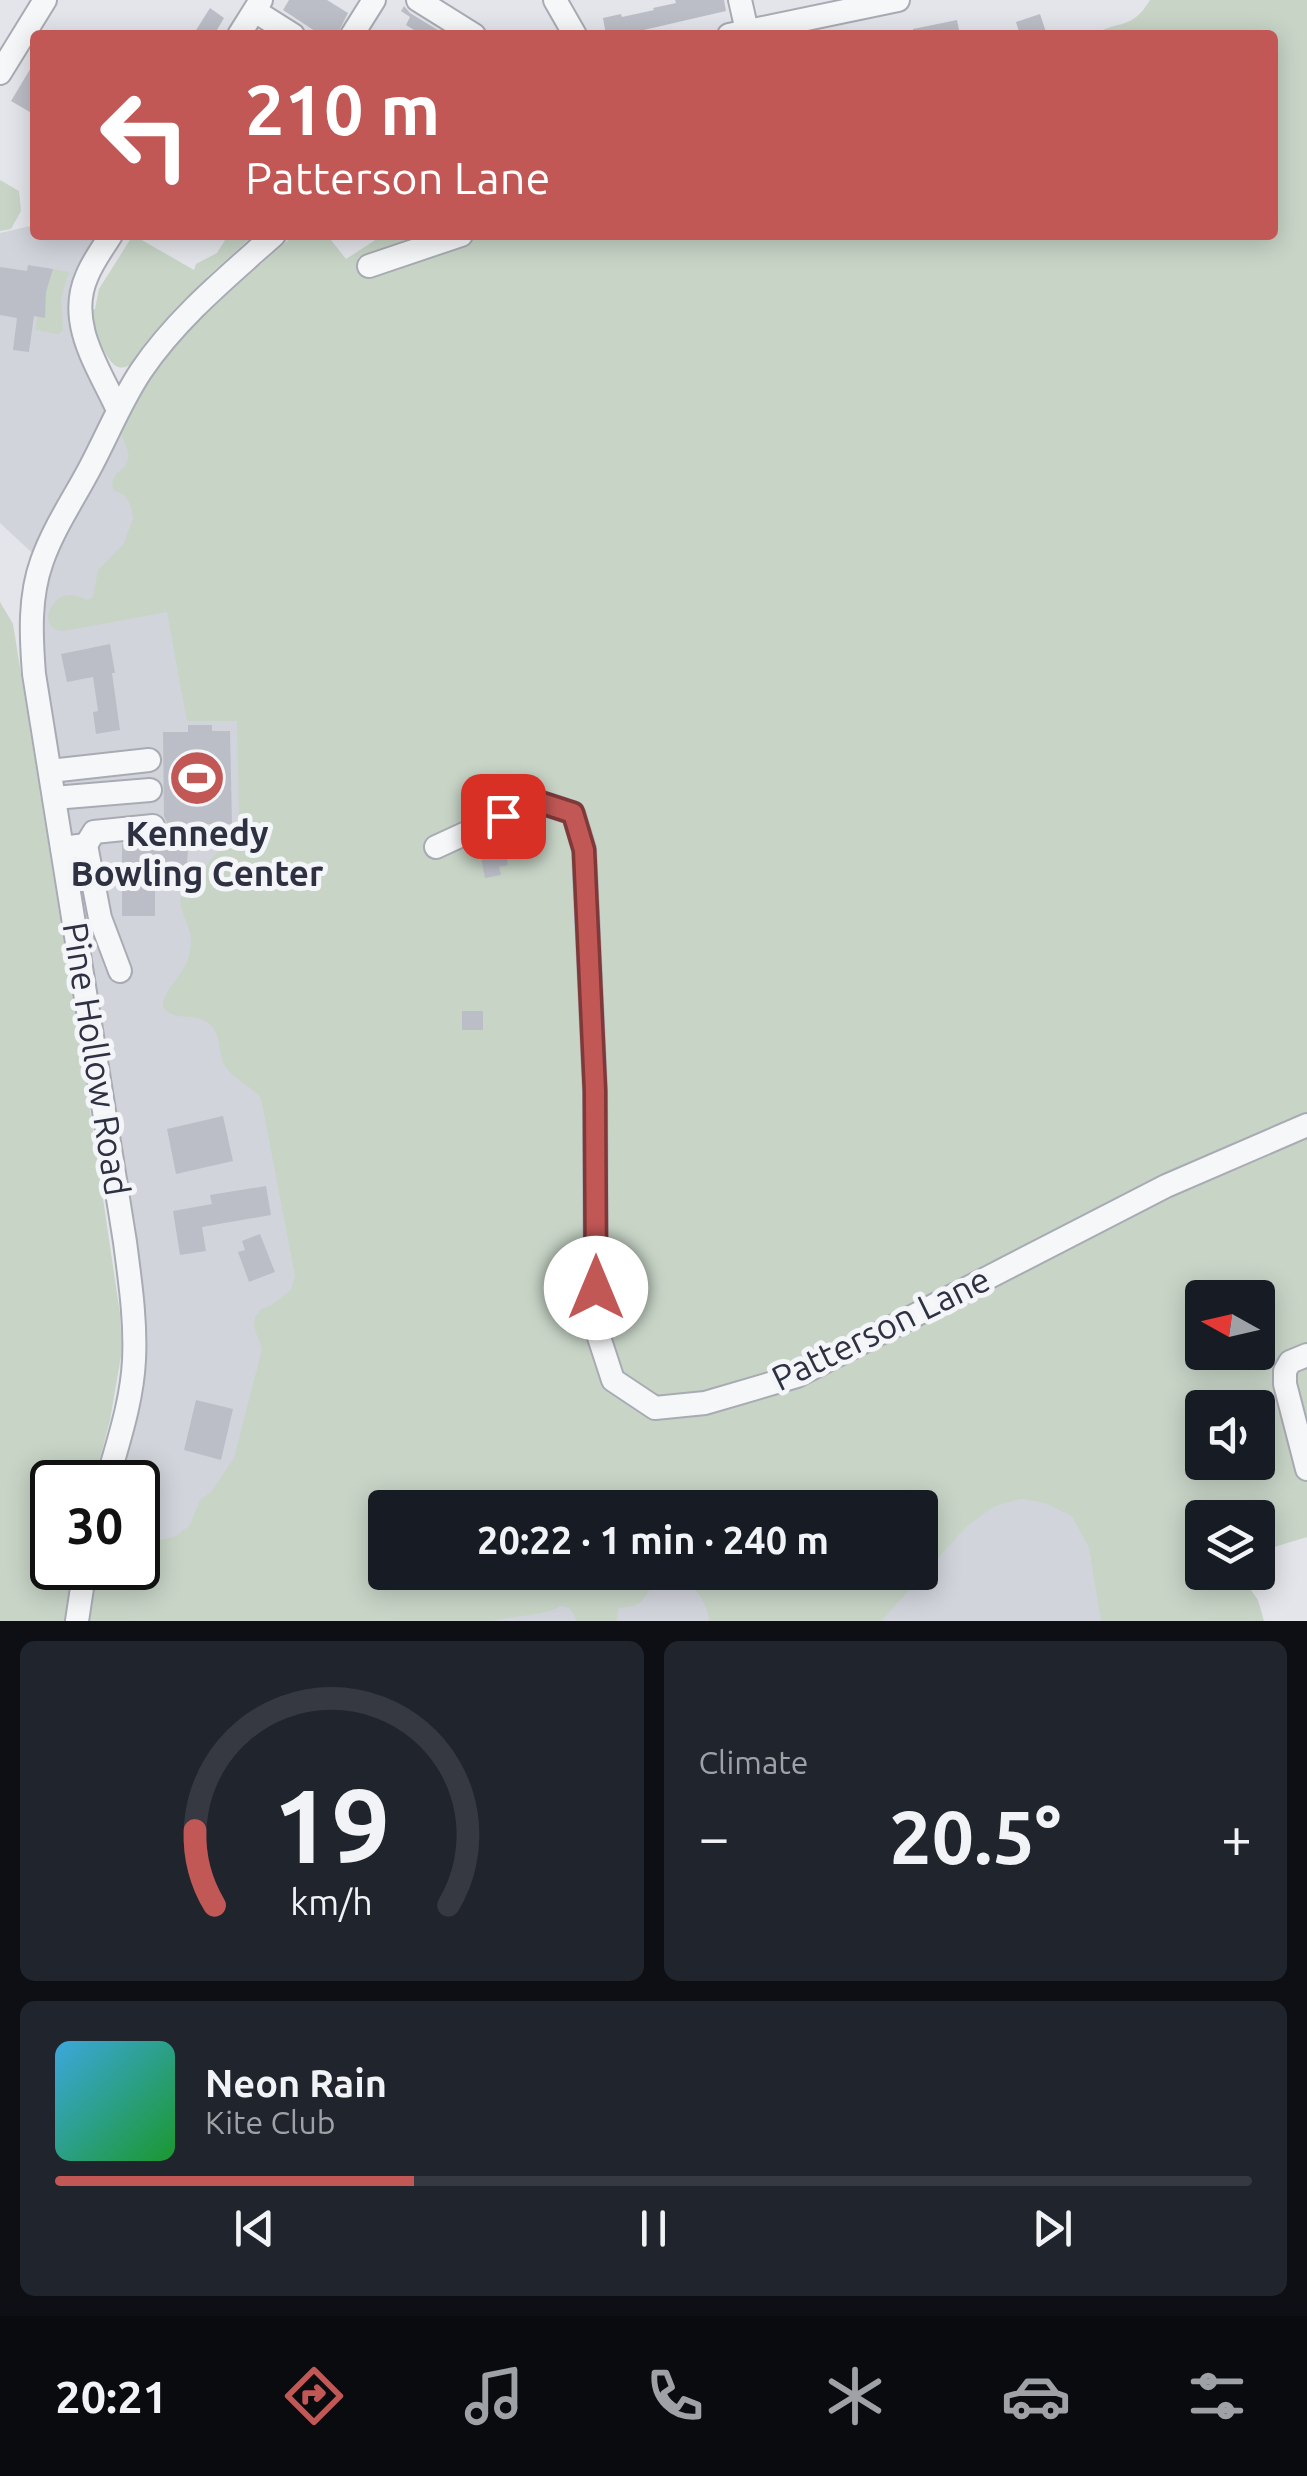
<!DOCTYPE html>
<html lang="en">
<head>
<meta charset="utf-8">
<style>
	:root { --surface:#171b24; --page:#20242c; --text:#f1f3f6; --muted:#9ea1a6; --line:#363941; --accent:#c25856 }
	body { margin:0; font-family:Ubuntu,sans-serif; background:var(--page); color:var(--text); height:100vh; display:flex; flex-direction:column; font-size:38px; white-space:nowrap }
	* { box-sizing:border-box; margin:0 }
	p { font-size:32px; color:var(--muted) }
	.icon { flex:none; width:55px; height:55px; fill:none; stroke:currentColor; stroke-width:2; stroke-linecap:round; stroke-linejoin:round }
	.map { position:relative; height:1621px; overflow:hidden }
	.panel { display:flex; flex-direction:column; gap:20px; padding:20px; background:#0d0f14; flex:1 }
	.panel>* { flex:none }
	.top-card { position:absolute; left:30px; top:30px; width:1248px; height:210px; border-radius:10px; box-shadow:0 5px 25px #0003; background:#c25856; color:#fff; overflow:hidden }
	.needle { width:65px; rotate:278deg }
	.controls { position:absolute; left:1185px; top:1280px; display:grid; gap:20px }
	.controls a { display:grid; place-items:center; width:90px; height:90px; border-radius:10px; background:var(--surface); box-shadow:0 5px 25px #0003; font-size:50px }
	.speed { position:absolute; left:30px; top:1460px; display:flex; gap:20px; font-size:50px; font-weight:700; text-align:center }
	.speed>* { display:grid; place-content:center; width:130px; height:130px; border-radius:50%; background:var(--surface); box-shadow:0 5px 25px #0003; line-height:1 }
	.speed .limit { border:5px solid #111; border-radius:15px; background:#fff; color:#111 }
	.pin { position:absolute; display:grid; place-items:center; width:85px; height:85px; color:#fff; margin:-42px; border-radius:20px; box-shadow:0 5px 15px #0006 }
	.me { position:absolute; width:110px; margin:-55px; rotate:0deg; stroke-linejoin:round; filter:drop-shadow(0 0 8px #0008) }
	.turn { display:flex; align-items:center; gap:35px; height:210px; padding:0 50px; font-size:45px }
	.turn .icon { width:130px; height:130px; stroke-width:2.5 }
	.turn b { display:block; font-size:70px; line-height:85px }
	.big { font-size:75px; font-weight:700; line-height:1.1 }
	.panel .widget { flex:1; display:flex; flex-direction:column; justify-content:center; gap:15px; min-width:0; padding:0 35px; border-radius:15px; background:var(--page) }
	.panel .dial { align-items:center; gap:0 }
	.dial svg { height:260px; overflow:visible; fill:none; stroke:var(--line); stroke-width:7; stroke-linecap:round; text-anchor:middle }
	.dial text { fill:var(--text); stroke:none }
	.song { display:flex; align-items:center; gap:30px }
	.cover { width:120px; height:120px; border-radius:15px; background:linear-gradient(135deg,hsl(200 70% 55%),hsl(130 70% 35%)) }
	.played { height:10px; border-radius:5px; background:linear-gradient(90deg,var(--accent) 30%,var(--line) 30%) }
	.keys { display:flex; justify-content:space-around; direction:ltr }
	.heat { display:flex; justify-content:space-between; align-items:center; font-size:55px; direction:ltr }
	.panel .tiles { flex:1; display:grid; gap:20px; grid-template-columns:1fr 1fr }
	.widget:last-child { grid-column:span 2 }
	.trip { position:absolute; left:368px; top:1490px; width:570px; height:100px; border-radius:10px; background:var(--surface); box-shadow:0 5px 25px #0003; font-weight:700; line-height:100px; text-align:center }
	.menu { display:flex; height:160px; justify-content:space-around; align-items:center; background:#090b0e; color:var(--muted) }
	.menu .icon { width:70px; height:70px }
	.menu .on { color:var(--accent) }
	.menu b { font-size:45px; color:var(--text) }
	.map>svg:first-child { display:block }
	.built { fill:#d2d4dc }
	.green { fill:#c7d4c6; fill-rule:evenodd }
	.building { fill:#bcbec7 }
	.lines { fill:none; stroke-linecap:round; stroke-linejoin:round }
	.minor-casing { stroke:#a9abb4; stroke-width:26 }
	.minor { stroke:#f6f7f9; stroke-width:22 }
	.route-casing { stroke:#7e3938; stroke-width:25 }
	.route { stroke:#c25856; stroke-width:18 }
	.labels { text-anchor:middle; stroke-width:10; stroke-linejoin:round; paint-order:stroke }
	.poi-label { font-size:35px; font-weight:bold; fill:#2d3141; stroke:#f4f5f8 }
	.street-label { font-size:35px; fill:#2d3141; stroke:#f4f5f8 }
</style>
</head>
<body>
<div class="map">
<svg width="1307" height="1621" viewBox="0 0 1307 1621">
	<rect width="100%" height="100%" fill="#e4e5ea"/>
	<g class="built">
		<polygon points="35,225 35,235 111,235 81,295 119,410 202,462 344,1259 272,1595 138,1566 138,1482 107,1482 134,1361 34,674 42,562 0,523 0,233"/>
		<polygon points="1050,1246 1113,1621 452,1621 642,1573 920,1572 920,1508"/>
	</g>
	<g class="green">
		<path d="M1150,0H1307V1537L1258,1552V1518H1202V1572L1239,1573L1258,1600L1264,1621H1101L1089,1548L1072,1516L1045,1503L1021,1499L995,1506L967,1526L881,1621H709C708,1598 681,1563 655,1584C647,1591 645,1603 633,1606C627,1607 622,1607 618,1609L617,1621H577L570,1608L560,1606C546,1616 511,1616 492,1621H79L88,1568H138V1514L147,1519L150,1534L154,1538L162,1540L176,1536L190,1525L200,1500L211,1492L234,1458L262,1349L254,1327L255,1317L261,1309L270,1306L291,1290L295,1276L261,1098C250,1085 234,1080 225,1066C217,1051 222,1032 207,1022C192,1012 175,1023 163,1007C164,986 184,976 189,956C196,927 182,923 180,899L239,824L237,721H187L167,612L64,631C35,630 51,593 71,595C77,595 82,598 88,600L93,597L98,570L124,543L133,518L130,504L124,495L113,490L112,482L116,474L125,467L129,456L122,435L123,421L143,371L254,264L260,265L294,235H327L346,259L383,235H1272V35H1095C1117,19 1131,32 1150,0ZM1202,1298H1258V1352H1202ZM1202,1408H1258V1462H1202ZM385,1508H920V1572H385Z"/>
		<polygon points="0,180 19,191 21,211 11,229 0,231"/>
		<path d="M133,235L194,270L196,264L217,253L225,240L232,235H261L247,241L207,277L209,280L132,364C126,367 123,369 116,366C104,359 92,322 91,310L95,309L99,289Z"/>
		<polygon points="53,269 69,272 61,298 63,331 58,334 35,330 37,317 45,317 46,292"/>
		<polygon points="0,602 13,624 81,1049 120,1314 122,1350 110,1420 94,1482 52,1482 52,1568 74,1568 66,1621 0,1621"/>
	</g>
	<g class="building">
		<polygon points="289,0 327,0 348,13 337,35 321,35 283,10"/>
		<polygon points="675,0 724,0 726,11 622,35 606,35 603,18 621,14 622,17 654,10 653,8 676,3"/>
		<polygon points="404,6 410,13 446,35 428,35 420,30 419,33 406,25 410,17 401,11"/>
		<polygon points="210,8 224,18 214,35 193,35"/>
		<polygon points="1040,14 1047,35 1020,35 1016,22"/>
		<polygon points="957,20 960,35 913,35 913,29"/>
		<polygon points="35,61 35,115 11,101"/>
		<polygon points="28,265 53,269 46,292 45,318 34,316 29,352 13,350 17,318 0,315 0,267 27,271"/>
		<polygon points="110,644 115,673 112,673 120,730 96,734 93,712 98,711 93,677 67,682 61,654"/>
		<polygon points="188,725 212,725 212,731 230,731 232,824 202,824 202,838 189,838 186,875 155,877 155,916 122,916 122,844 155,841 166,833 168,825 164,816 163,732 188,732"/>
		<polygon points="504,840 508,865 499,867 501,875 485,878 480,852 487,851 486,843"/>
		<rect x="462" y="1011" width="21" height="19"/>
		<polygon points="223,1116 233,1161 176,1174 167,1129"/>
		<polygon points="266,1186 271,1215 202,1227 206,1251 180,1255 173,1211 212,1204 210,1195"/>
		<polygon points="260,1234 275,1272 249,1282 238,1252 245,1250 242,1241"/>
		<polygon points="196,1400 233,1409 221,1460 184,1450"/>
	</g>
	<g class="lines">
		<g class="minor-casing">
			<g id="minor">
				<polyline points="418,0 474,35"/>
				<polyline points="555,0 575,35"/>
				<polyline points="740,0 747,31"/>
				<polyline points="255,11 293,35"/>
				<polyline points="239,35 261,0"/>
				<polyline points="352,35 374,0"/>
				<polyline points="729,35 898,0"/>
				<polyline points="0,73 45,0"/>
				<path d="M111,235C103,248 93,261 87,276C66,323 99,368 118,410"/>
				<polyline points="369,266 461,235"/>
				<polyline points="50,771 149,760"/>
				<polyline points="54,798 150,790"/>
				<polyline points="86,845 94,832 153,826"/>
				<polyline points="436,847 536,801 573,813 584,849 595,1091 596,1328 613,1380 655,1408 705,1403 797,1376 1166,1186 1307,1125"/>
				<polyline points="62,848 86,845 100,918 120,971"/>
				<polyline points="1307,1355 1290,1362 1285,1371 1285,1384 1307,1469"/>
				<path d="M107,1482C118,1442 132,1402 134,1360C136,1320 130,1281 125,1242L34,674C31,636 29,597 42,561C54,527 75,497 91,466C108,434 121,401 141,371C176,319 227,277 274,235"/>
				<polyline points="77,1621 85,1568"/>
			</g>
		</g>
		<use href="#minor" class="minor"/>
	</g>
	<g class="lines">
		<g class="route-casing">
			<polyline id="route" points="503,816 536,801 573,813 584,850 595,1091 596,1288"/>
		</g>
		<use href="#route" class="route"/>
	</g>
	<defs>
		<g id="stadium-disc" transform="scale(2.875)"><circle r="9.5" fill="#c25856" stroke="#f4f5f8"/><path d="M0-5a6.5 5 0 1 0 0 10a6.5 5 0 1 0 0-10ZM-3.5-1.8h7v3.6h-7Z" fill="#fff"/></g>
	</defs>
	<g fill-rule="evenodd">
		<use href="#stadium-disc" x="197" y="778"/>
	</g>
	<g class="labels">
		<g class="poi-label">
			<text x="197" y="846">Kennedy<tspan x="197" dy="40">Bowling Center</tspan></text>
		</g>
		<g class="street-label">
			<text transform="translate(96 1059) rotate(81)" y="12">Pine Hollow Road</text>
			<text transform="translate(881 1329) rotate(-26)" y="12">Patterson Lane</text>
		</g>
	</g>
</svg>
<div class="controls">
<a><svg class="needle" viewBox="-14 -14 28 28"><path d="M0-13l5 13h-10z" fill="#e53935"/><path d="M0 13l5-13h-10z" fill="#9ea1a6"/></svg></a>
<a><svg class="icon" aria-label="sound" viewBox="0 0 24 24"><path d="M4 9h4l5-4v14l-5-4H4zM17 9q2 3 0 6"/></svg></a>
<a><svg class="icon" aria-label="layers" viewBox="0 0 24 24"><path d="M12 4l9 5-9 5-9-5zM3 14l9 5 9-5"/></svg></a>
</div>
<div class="speed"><div class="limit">30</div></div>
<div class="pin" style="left:503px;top:816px;background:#d93025"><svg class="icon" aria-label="arrive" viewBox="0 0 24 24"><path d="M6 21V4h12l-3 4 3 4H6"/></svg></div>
<svg class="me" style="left:596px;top:1288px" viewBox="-20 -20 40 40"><circle r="19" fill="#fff"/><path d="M0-13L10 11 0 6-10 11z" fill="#c25856"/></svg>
<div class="trip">20:22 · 1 min · 240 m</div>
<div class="top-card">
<div class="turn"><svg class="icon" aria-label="left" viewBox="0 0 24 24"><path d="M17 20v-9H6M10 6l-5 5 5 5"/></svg><div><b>210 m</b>Patterson Lane</div></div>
</div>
</div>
<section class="panel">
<div class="tiles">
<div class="widget dial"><svg viewBox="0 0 100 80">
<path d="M14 69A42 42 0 1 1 86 69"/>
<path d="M14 69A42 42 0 0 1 8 46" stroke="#c25856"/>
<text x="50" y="56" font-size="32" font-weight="700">19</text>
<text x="50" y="72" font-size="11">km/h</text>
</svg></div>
<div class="widget"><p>Climate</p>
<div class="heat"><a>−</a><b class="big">20.5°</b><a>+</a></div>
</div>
<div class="widget">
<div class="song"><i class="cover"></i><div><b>Neon Rain</b><p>Kite Club</p></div></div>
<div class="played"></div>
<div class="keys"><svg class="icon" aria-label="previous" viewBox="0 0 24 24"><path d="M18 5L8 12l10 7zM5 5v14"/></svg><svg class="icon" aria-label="pause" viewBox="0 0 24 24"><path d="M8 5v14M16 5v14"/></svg><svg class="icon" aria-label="next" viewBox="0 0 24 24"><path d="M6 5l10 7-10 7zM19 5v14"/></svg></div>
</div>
</div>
</section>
<nav class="menu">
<b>20:21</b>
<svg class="icon on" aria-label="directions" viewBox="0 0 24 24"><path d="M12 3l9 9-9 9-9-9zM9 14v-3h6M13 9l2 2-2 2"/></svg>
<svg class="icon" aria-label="music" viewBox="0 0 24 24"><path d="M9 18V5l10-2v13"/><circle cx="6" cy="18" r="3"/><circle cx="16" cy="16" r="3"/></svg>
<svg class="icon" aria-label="phone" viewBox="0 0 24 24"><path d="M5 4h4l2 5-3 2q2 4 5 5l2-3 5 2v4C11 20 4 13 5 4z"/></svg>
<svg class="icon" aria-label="climate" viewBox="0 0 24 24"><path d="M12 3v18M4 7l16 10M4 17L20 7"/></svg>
<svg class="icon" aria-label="car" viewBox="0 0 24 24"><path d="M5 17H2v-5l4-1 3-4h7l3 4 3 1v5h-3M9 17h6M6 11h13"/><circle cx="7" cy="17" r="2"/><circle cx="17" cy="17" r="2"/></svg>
<svg class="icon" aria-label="filters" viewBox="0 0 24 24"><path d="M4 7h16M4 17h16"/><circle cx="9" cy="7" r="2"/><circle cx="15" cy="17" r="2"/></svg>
</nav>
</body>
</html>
